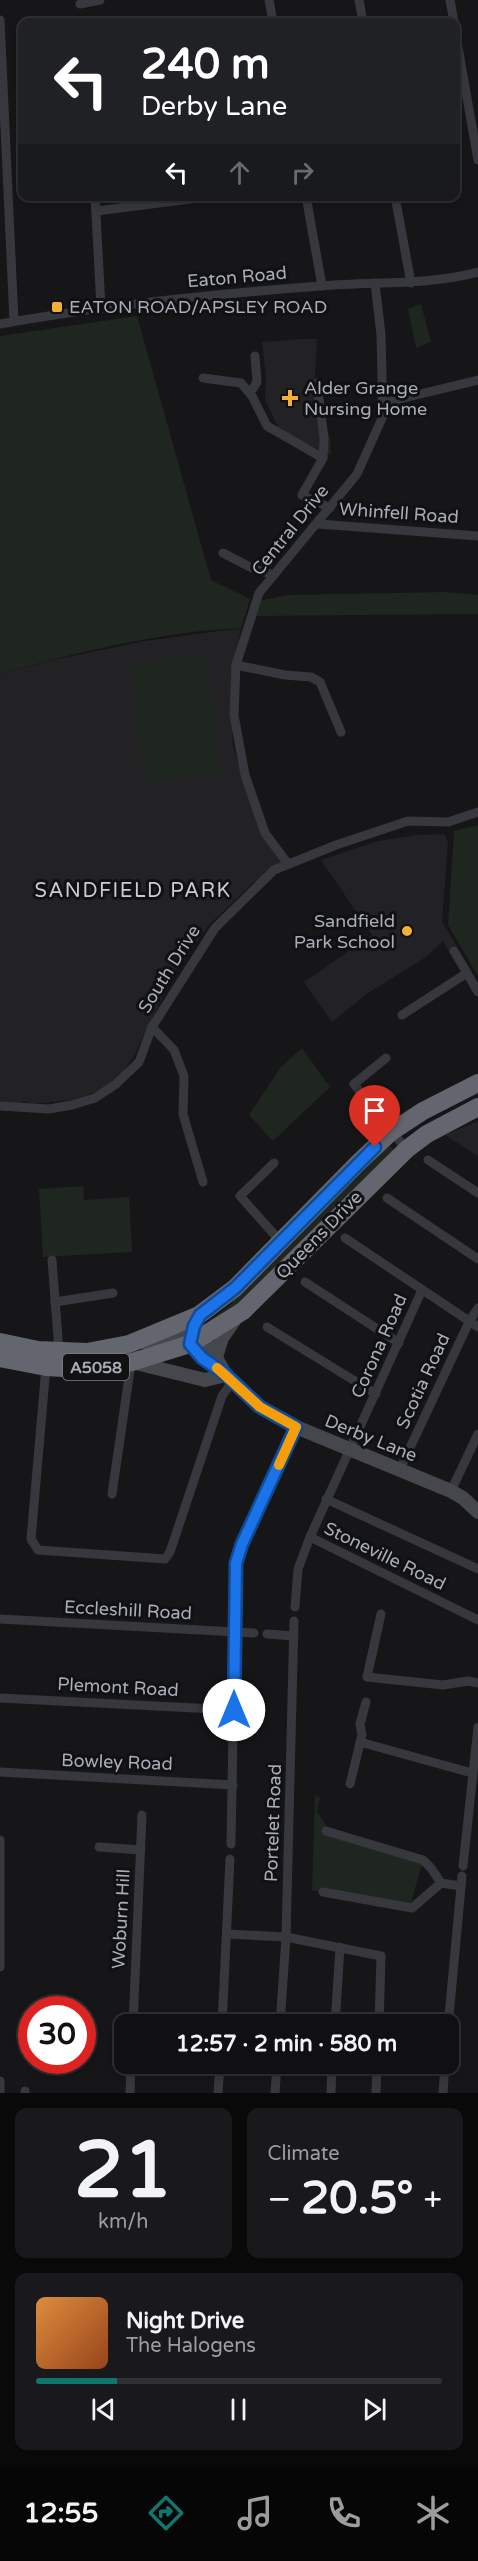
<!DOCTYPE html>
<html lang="en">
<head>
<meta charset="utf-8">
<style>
	:root { --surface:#101012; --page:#19191b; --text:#f1f3f6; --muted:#9c9d9f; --line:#303032; --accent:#0f766e }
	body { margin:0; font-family:"Varela Round",sans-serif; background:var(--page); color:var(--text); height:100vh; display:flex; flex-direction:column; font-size:22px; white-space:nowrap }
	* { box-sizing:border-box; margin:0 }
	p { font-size:20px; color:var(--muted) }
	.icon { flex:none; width:33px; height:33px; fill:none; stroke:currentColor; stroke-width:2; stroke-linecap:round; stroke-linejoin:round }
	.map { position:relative; height:2093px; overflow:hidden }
	.panel { display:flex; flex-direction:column; gap:15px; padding:15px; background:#09090a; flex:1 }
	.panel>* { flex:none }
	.guide { position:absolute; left:18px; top:18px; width:442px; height:183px; border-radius:12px; box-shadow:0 3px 9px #0003,0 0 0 2px var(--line); background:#202124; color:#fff; overflow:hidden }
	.speed { position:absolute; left:18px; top:1996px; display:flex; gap:12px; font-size:30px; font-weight:700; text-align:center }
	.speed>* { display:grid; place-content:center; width:78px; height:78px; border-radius:50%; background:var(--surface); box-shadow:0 3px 9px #0003,0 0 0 2px var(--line); line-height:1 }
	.speed .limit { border:9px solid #d22; background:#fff; color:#111 }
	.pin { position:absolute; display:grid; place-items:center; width:51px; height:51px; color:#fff; margin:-62px -26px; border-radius:50% 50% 50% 0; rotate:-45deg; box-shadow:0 0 6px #0007 }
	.pin .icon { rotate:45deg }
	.me { position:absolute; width:66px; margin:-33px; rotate:0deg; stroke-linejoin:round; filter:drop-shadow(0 0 4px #0008) }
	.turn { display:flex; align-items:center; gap:21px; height:126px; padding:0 24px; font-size:27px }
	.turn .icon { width:78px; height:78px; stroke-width:2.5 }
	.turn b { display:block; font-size:42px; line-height:51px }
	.lanes { display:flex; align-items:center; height:57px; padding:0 24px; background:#0003; justify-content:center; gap:30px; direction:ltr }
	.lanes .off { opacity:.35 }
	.big { font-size:45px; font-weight:800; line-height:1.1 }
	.panel .card { flex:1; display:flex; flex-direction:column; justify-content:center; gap:9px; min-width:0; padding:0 21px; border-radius:12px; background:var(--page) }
	.panel .dial { align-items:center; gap:0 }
	.dial b { font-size:78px; line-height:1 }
	.song { display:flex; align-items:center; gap:18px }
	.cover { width:72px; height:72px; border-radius:9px; background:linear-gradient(135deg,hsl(30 70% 55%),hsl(20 70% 35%)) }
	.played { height:6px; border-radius:3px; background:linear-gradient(90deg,var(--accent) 20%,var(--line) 20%) }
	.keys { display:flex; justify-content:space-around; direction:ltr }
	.heat { display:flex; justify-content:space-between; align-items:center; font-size:33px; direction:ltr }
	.panel .tiles { flex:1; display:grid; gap:15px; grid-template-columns:1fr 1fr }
	.card:last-child { grid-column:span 2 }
	.trip { position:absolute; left:114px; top:2014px; width:345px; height:60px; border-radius:12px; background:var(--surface); box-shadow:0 3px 9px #0003,0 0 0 2px var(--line); font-weight:800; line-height:60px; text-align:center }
	.dock { display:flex; height:96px; justify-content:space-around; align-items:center; background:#060607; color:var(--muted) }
	.dock .icon { width:42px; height:42px }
	.dock .active { color:var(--accent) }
	.dock b { font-size:27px; color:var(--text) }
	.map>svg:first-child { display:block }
	.built { fill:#222225 }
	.green { fill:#1e261f }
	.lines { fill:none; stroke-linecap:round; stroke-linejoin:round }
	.street { stroke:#37383d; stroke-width:9 }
	.secondary { stroke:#45474d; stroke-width:14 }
	.highway { stroke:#63666e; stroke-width:18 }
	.route-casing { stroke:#114b97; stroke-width:15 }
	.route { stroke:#1a73e8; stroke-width:10 }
	.slow { stroke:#f59e0b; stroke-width:10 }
	.poi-dot { fill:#f2b134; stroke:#111113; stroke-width:2 }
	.labels { text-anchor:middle; stroke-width:6; stroke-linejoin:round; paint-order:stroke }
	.shield { fill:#111113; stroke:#7b7e86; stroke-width:1.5 }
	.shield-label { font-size:16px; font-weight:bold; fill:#a8adb8 }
	.street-label { font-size:18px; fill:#a8adb8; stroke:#111113 }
	.poi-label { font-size:18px; fill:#a8adb8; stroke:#111113; text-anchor:start }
	.neighbourhood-label { font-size:20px; letter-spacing:1.5px; fill:#c9ccd4; stroke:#111113 }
</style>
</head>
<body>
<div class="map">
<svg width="478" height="2093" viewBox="0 0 478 2093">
	<rect width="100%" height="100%" fill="#161618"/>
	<g class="built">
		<polygon points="302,339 317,339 314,390 330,439 331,455 284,433 277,425 265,399 266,379 262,342"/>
		<polygon points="241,628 233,667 231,717 233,746 248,796 285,862 254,882 208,926 175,972 135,1054 121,1075 101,1090 74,1100 32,1104 23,1101 22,1104 0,1102 0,674 53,660 145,641"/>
		<polygon points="444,834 448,841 442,922 458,948 450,954 443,941 426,957 368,993 332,1022 304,982 372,935 321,860 378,841 416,835"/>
		<polygon points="478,1121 478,1156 445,1135"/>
	</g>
	<g class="green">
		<polygon points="421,304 431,342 416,348 408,309"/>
		<path d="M137,316L211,580L250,599L241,628C160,632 78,652 0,674V336Z"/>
		<polygon points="445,592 478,595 478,614 254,616 258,601 288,595"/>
		<polygon points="206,654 221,774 145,783 131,664"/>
		<polygon points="478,825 478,976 448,925 454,831"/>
		<polygon points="302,1048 330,1087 273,1141 249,1115 281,1067"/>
		<polygon points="388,1144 396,1151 231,1313 210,1326 210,1320 233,1303 230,1300"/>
		<polygon points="83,1186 84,1200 129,1197 132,1252 43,1257 39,1189"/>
		<polygon points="315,1795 320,1798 317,1811 327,1827 422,1864 410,1906 312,1890"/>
	</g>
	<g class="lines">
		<g class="street">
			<polyline points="269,0 273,22"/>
			<polyline points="359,0 363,22"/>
			<polyline points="450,0 454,22"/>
			<polyline points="80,4 100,0"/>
			<polyline points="0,20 14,321"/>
			<polyline points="456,36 478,160"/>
			<polyline points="95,196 101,307"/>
			<polyline points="306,196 322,286"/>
			<polyline points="395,196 411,283"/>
			<polyline points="96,211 214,196"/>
			<path d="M0,324C106,305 213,294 320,286C375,281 424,286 478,272"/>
			<polyline points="203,378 241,383 252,396 267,426 323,458 302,495 330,508"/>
			<polyline points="317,383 324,438 323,458"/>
			<polyline points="250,393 257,382 255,356"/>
			<polyline points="383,403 478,380"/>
			<polyline points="318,524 478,536"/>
			<polyline points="223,553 252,568 274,575"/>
			<polyline points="236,665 285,675 311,677 320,682 341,732"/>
			<polyline points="288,864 265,833 245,775 234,715 236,665 259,593 357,474 383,416 381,335 375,283"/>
			<polyline points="454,951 467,973"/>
			<polyline points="402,1015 467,973 478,992"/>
			<polyline points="152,1027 174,1050 184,1076 183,1114 203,1182"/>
			<polyline points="386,1058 354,1084 385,1125 407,1149"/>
			<polyline points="0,1106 49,1109 72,1105 95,1098 116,1084 139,1062 152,1027 215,928 274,870 336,845 408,821 448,822 478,812"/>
			<polyline points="428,1160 478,1193"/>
			<polyline points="274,1163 240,1196 281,1242"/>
			<polyline points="387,1198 478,1259"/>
			<polyline points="345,1238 478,1327"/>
			<polyline points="52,1260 59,1351"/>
			<polyline points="305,1282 399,1343"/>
			<polyline points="55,1302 113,1293"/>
			<polyline points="267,1327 376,1394"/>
			<polyline points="46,1367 31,1539 38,1550 165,1559 170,1552 222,1396 232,1382"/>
			<polyline points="400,1469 469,1322 478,1308"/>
			<polyline points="451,1491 478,1434"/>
			<polyline points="112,1494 130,1370 130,1362"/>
			<polyline points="326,1499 478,1569"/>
			<polyline points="310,1537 478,1620"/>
			<polyline points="295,1607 298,1569 310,1537 422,1290"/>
			<polyline points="381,1614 367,1677 443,1685 468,1681 478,1683"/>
			<polyline points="0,1619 254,1633"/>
			<polyline points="267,1634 294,1636"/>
			<polyline points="0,1698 234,1710"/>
			<polyline points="360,1742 472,1773"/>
			<polyline points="0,1772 233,1785"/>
			<polyline points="350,1784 362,1735 360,1724 366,1702"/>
			<polyline points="326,1831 423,1860 431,1868 441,1883"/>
			<polyline points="0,1840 0,1967"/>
			<polyline points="231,1844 236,1563 242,1544 296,1427"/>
			<polyline points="99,1847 141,1850"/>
			<polyline points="463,1866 478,1727"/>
			<polyline points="323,1892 412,1908 441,1883 461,1886"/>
			<polyline points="227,1934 286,1937 381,1956 379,2025"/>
			<polyline points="133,2025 142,1815"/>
			<polyline points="222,2025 230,1859"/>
			<polyline points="280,2025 286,1937 294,1621"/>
			<polyline points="335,2025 340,1947"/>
			<polyline points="448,2027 462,1876"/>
			<polyline points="0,2081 0,2093"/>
			<polyline points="25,2093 25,2091"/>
			<polyline points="130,2093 131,2064"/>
			<polyline points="218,2093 220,2064"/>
			<polyline points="275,2093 277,2064"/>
			<polyline points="331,2093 332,2064"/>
			<polyline points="376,2093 377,2064"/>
			<polyline points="443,2093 445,2064"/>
		</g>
		<g class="secondary">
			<path d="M191,1334L190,1344C200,1357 210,1364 224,1373"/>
			<polyline points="143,1342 186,1336 200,1339 209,1346 226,1375 260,1407 296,1427 451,1491 463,1498 478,1512"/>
			<polyline points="216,1357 222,1338 235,1319"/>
			<polyline points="132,1362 205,1380 226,1375"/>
		</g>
		<g class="highway">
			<polyline points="0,1342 38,1350 87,1352 129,1344 199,1315 235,1288 359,1162 391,1132 423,1111 478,1083"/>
			<polyline points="0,1358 46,1367 81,1369 132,1362 190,1344 243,1311 407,1149 427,1134 478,1107"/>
		</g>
	</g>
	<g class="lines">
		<g class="route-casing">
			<polyline id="route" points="234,1710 236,1563 242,1544 296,1427 260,1407 224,1373 202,1358 190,1344 194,1326 200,1315 235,1288 375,1147"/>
		</g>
		<use href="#route" class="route"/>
		<polyline class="slow" points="217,1368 260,1407 296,1427 279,1465"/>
	</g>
	<g class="poi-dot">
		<rect x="51" y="301" width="12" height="12" rx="3"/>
		<path d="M287 389h6v6h6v6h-6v6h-6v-6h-6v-6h6z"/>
		<circle cx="407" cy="931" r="6"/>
	</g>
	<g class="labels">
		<rect class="shield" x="63" y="1354" width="66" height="26" rx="4.5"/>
		<g class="shield-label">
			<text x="96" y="1373">A5058</text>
		</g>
		<g class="street-label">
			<text transform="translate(237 277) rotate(-5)" y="6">Eaton Road</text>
			<text transform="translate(399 513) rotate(4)" y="6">Whinfell Road</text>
			<text transform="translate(290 530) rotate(-51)" y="6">Central Drive</text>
			<text transform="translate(169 969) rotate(-58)" y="6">South Drive</text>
			<text transform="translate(319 1235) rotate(-46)" y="6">Queens Drive</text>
			<text transform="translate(379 1346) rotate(-66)" y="6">Corona Road</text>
			<text transform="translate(423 1381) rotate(-65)" y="6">Scotia Road</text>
			<text transform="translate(371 1438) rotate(22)" y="6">Derby Lane</text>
			<text transform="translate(385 1556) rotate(26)" y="6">Stoneville Road</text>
			<text transform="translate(128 1610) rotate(3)" y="6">Eccleshill Road</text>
			<text transform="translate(118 1687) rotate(3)" y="6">Plemont Road</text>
			<text transform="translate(117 1762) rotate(2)" y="6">Bowley Road</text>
			<text transform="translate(273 1823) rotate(-88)" y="6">Portelet Road</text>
			<text transform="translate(121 1919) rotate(-87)" y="6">Woburn Hill</text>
		</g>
		<g class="poi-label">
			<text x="69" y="313">EATON ROAD/APSLEY ROAD</text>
			<text x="304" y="394">Alder Grange<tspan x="304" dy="21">Nursing Home</tspan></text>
			<text x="395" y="927" text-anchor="end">Sandfield<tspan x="395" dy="21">Park School</tspan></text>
		</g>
		<g class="neighbourhood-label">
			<text x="133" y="897">SANDFIELD PARK</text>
		</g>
	</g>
</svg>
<div class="speed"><div class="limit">30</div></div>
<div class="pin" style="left:375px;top:1147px;background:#d93025"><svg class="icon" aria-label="arrive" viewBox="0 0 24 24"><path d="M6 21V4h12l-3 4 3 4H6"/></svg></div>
<svg class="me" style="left:234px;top:1710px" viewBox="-20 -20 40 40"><circle r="19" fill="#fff"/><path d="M0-13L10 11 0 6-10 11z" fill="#1a73e8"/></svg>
<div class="trip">12:57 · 2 min · 580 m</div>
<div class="guide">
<div class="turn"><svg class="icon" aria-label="left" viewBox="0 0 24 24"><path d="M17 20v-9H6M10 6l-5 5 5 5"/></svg><div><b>240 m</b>Derby Lane</div></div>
<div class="lanes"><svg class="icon" aria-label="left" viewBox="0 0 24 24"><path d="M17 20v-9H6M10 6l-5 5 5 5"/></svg><svg class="icon off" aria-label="ahead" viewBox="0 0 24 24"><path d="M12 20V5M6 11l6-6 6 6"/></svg><svg class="icon off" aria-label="right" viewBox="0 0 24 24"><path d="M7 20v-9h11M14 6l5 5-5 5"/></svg></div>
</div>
</div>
<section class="panel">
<div class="tiles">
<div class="card dial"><b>21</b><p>km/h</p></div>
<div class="card"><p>Climate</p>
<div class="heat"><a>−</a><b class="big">20.5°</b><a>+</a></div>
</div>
<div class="card">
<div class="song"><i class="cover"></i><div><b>Night Drive</b><p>The Halogens</p></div></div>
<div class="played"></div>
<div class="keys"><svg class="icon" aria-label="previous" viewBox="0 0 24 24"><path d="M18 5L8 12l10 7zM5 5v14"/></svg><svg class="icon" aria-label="pause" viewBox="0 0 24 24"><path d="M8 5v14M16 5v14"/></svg><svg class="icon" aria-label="next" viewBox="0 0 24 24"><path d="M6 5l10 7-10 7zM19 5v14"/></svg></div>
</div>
</div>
</section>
<nav class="dock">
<b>12:55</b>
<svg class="icon active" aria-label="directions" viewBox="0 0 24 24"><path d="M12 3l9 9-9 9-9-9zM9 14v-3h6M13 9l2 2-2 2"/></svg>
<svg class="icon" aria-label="music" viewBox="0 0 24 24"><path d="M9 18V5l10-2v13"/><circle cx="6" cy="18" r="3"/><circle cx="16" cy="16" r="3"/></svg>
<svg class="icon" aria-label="phone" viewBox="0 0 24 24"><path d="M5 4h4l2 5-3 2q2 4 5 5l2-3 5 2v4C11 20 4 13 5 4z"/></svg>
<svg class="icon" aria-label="climate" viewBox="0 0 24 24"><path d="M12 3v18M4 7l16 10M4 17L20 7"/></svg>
</nav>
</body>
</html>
